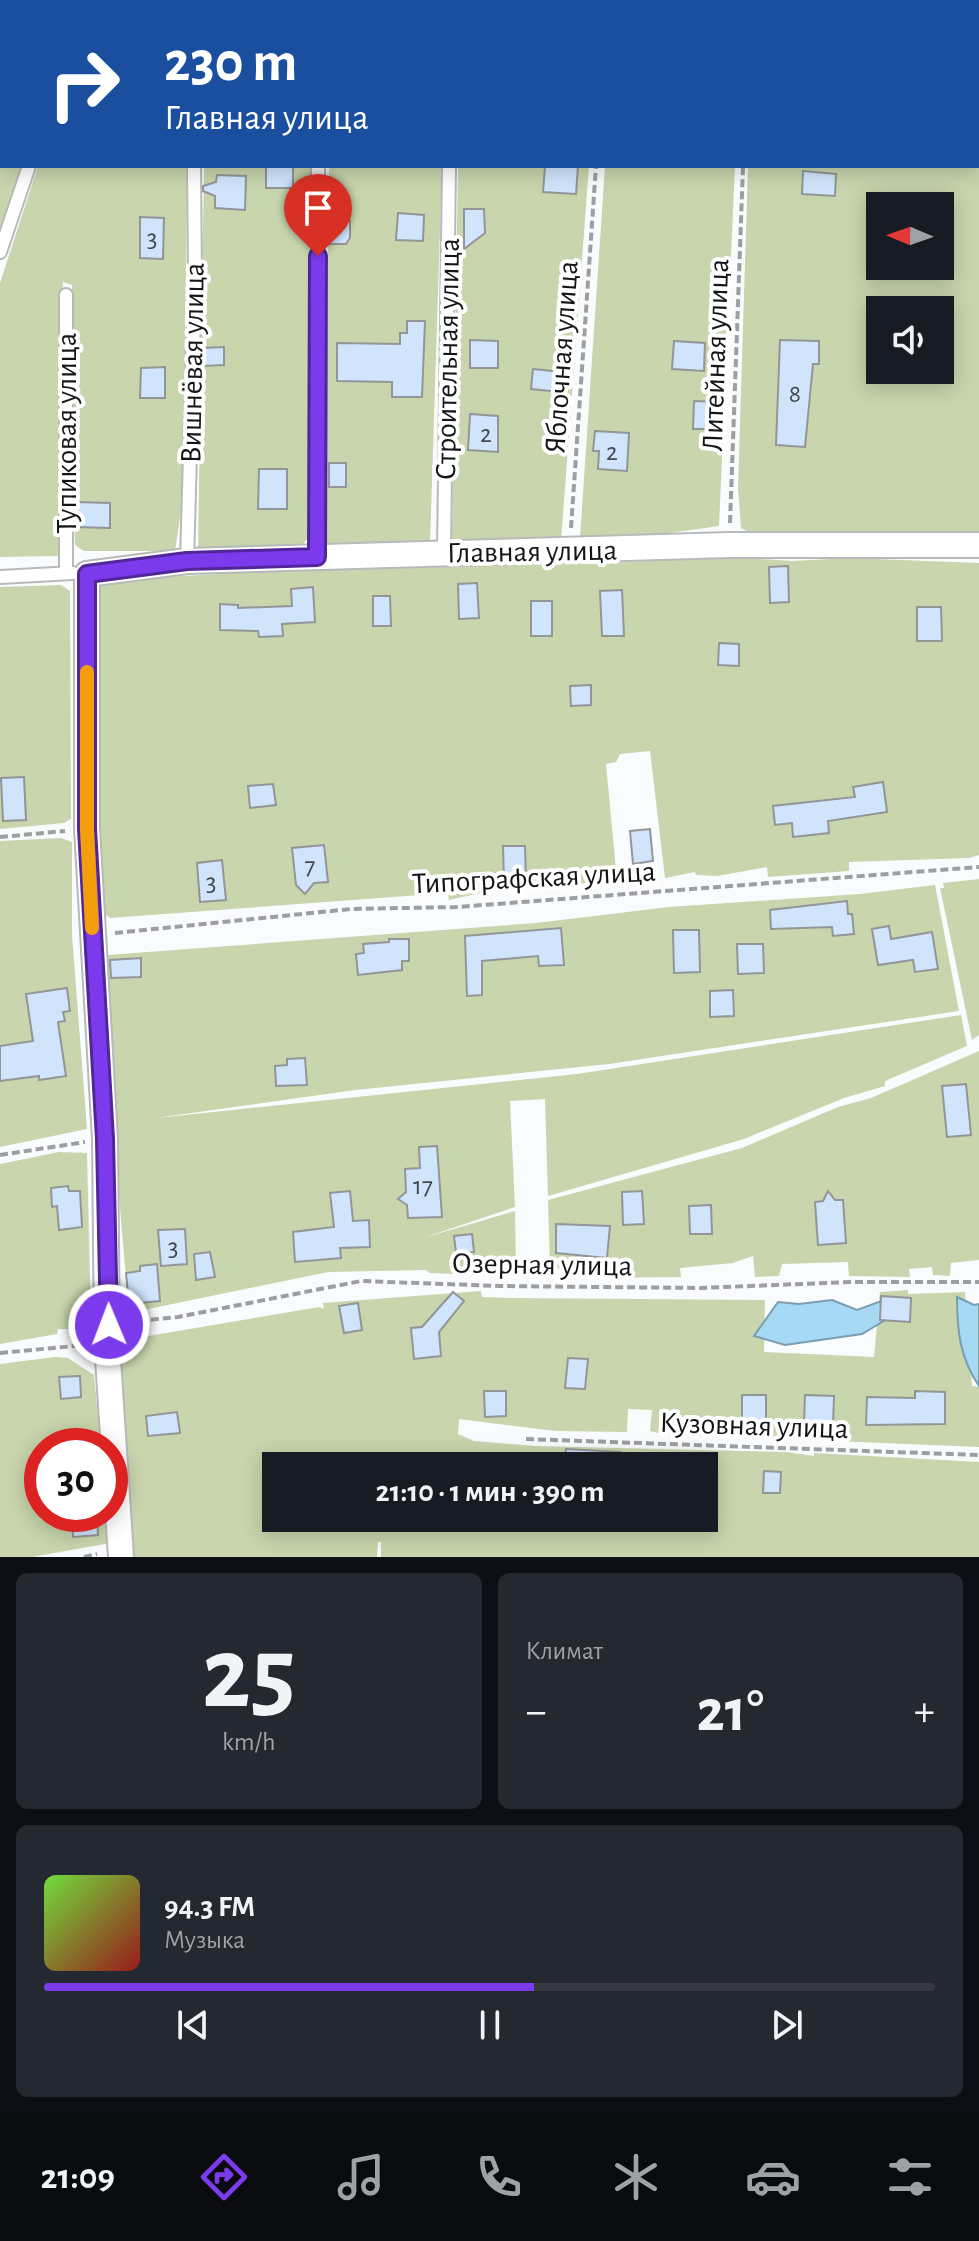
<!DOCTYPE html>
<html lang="ru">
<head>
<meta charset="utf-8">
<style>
	:root { --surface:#171b24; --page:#242831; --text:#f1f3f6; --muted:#9ea1a6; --line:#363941; --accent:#7c3aed }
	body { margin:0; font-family:"Alegreya Sans",sans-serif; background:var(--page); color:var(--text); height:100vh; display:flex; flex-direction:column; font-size:30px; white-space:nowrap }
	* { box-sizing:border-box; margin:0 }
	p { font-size:26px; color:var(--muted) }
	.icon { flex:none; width:44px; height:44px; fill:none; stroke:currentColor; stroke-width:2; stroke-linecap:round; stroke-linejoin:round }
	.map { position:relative; height:1557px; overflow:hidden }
	.panel { display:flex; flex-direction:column; gap:16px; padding:16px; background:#0d0f14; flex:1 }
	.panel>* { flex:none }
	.top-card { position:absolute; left:0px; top:0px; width:980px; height:168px; box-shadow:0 4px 20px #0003; background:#1a4fa0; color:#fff; overflow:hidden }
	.needle { width:52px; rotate:272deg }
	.fabs { position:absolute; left:866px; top:192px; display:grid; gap:16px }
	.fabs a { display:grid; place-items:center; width:88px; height:88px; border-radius:0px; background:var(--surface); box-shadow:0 4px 20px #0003; font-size:40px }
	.speed { position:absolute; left:24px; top:1428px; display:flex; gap:16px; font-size:40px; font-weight:700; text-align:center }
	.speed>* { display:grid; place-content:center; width:104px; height:104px; border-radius:50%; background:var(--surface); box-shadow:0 4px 20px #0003; line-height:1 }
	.speed .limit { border:12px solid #d22; background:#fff; color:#111 }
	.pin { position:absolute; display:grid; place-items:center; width:68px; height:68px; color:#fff; margin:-82px -34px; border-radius:50% 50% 50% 0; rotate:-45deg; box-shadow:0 0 8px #0007 }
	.pin .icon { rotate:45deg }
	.me { position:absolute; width:88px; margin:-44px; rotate:359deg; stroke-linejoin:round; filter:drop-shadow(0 0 6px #0008) }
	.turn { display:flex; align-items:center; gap:28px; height:168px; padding:0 32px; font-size:36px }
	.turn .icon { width:104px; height:104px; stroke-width:2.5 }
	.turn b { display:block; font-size:56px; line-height:68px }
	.big { font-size:60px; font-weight:700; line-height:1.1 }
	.panel .tile { flex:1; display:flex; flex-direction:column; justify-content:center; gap:12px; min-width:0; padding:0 28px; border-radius:12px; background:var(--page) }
	.panel .dial { align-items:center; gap:0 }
	.dial b { font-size:104px; line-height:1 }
	.song { display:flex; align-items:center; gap:24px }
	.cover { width:96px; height:96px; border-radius:12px; background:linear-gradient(135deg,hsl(100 70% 55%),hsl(0 70% 35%)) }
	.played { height:8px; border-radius:4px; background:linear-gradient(90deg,var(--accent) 55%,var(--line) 55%) }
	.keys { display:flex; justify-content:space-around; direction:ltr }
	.heat { display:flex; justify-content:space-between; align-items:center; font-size:44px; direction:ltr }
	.panel .tiles { flex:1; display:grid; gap:16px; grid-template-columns:1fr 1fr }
	.tile:last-child { grid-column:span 2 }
	.trip { position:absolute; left:262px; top:1452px; width:456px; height:80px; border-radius:0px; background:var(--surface); box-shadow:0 4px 20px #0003; font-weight:700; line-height:80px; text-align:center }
	.tabs { display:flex; height:128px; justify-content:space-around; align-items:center; background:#090b0e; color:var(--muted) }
	.tabs .icon { width:56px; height:56px }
	.tabs .on { color:var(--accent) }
	.tabs b { font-size:36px; color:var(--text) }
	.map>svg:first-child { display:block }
	.green { fill:#c8d5ad; fill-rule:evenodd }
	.water { fill:#a6d9f3; stroke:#7a9eb1; stroke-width:2 }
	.building { fill:#d0e5fc; stroke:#939597; stroke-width:2 }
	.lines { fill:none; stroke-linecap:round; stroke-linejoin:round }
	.lane-casing { stroke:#b7b9bb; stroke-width:16 }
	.street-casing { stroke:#b7b9bb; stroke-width:28 }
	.path { stroke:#9d9ea0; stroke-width:4; stroke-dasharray:8 4; stroke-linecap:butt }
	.lane { stroke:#fff; stroke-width:12 }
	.street { stroke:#fff; stroke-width:24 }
	.route-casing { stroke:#51269a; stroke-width:20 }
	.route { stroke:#7c3aed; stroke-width:14 }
	.slow { stroke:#f59e0b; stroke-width:14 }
	.labels { text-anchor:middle; stroke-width:8; stroke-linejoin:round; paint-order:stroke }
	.number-label { font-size:26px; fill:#434950 }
	.street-label { font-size:30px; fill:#141516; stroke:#fff }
</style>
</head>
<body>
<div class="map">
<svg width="979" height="1557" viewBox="0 0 979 1557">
	<rect width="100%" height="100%" fill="#f9fbfd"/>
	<g class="green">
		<path d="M757,0H979V536L751,533L741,528L738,488L748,166H978V2ZM880,206H940V266H880ZM880,310H940V370H880Z"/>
		<polygon points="0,101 2,166 21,166 0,233"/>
		<polygon points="38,166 187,166 184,490 175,551 84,551 75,545 71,418 72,285 63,282 58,350 58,556 0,557 0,283"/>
		<polygon points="204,166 312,166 307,539 302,545 198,550"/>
		<polygon points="329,166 442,166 430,545 329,547 325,541"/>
		<polygon points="458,166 589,166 561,541 457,544 452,539"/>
		<polygon points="605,166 735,166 719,526 634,538 580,538"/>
		<polygon points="715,556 792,561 850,558 979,563 979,855 969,858 849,862 849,871 768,877 767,867 717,876 696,875 695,872 665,878 650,751 620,754 616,762 606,764 617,881 498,889 449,900 448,893 110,918 102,912 98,592 101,581 249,572 631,562"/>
		<polygon points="61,585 70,591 71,819 64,823 0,829 0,587"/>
		<polygon points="61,838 72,842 72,935 87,1129 0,1147 0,841"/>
		<polygon points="979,879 979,1035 972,1040 940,888 944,888 943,883"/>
		<polygon points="935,885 959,1011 609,1064 355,1090 156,1118 577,1074 961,1015 967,1046 885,1081 885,1086 844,1098 744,1139 548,1196 545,1099 510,1101 515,1207 423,1238 515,1211 516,1269 456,1268 456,1274 430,1273 426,1270 328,1272 129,1313 113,1126 107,955 536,923 669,907 860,894"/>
		<polygon points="979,1051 979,1260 951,1263 950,1276 933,1275 932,1267 909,1269 910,1277 849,1276 848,1262 782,1264 779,1276 755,1277 753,1256 733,1263 680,1268 681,1277 584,1278 582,1267 550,1269 548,1200 742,1148 838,1107 871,1098"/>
		<polygon points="59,1152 87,1153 91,1323 73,1329 58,1329 57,1334 0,1344 0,1164"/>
		<path d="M908,1290V1294L965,1292L972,1386L979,1387V1447L662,1434L650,1431L652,1410L628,1409L627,1432L555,1431L459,1419L458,1434L474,1441L534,1446L786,1452L814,1456V1453L979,1462V1557H381V1542H378L377,1557H132L120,1405L119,1341L319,1307L324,1309L323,1303L481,1291L482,1297L510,1298L765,1300L764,1352L874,1357L880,1292ZM276,1466H704V1518H276Z"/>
		<polygon points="55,1357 68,1358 94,1375 101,1446 42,1446 42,1514 107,1514 110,1543 32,1557 0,1557 0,1364"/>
	</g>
	<g class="water">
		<path d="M957,1297L974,1305L979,1304V1386C960,1358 957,1331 957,1297Z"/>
		<polygon points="832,1300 857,1310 884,1300 887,1319 862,1334 785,1345 754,1336 778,1302 799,1304"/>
	</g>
	<g class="building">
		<rect x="266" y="166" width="27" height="22"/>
		<polygon points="545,166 578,166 576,194 543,192"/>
		<polygon points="803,171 836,174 835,196 802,194"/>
		<polygon points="217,175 246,176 245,210 215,208 215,196 203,191 203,186 216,182"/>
		<polygon points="464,209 484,209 485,233 464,249"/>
		<polygon points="398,213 424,215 423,241 396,240"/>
		<polygon points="140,217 164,218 163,259 140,258"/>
		<polygon points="329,221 350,221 350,238 346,244 329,244"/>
		<polygon points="407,321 425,321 422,397 392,397 392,382 337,381 337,343 400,344 400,333 407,333"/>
		<polygon points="470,340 498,341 498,368 470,368"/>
		<polygon points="780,340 819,341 819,364 813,364 805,447 776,445"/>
		<polygon points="674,341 705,343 704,371 672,369"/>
		<polygon points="224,347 224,365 203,366 203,348"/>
		<polygon points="165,367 165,398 140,398 141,368"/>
		<polygon points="533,369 562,372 560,392 531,389"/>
		<polygon points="694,401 720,402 718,429 693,429"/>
		<polygon points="470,414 498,416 498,452 468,450"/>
		<polygon points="595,431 629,433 627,471 598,469 599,451 593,451"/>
		<rect x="329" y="463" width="17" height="24"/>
		<polygon points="259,469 287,469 287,509 258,509"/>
		<polygon points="75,502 110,503 110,528 75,527"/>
		<polygon points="788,566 789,602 770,603 769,567"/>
		<polygon points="477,583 479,618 459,619 458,584"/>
		<polygon points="313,587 315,622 282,624 283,636 259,637 258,631 220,630 220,604 238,605 238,608 292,606 291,589"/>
		<polygon points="622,590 624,636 602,636 600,591"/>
		<polygon points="373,596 390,596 391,626 373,626"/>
		<rect x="531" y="601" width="21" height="35"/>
		<polygon points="917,607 941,607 942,641 917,641"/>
		<polygon points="719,643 739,644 739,666 718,665"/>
		<polygon points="591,685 591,705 571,706 570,686"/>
		<polygon points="24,777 26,820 3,821 1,778"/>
		<polygon points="883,782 887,812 828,821 829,833 793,837 792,823 775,825 773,806 855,797 853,787"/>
		<polygon points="273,784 276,805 250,808 248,786"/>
		<polygon points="650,829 653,861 633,864 630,831"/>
		<polygon points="324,845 328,882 314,883 305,894 296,885 292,848"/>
		<polygon points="503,846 525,846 526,881 504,882"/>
		<polygon points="222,860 226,900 200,902 197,863"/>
		<polygon points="847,901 848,914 852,914 854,934 833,936 832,927 771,929 770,910"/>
		<polygon points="889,926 891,939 932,932 938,969 915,972 913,960 878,965 872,929"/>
		<polygon points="561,928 564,965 539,966 538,956 482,961 482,995 467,996 465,936"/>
		<polygon points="673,930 699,930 700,972 674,973"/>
		<polygon points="389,939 409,939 409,961 402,961 402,970 358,975 356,954 364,953 363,944 389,942"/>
		<polygon points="737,944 763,944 764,973 738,974"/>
		<polygon points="141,958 141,977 111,978 110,960"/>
		<polygon points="67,988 70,1011 63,1012 65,1021 58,1022 66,1076 39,1080 39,1076 0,1081 0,1046 33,1041 26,994"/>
		<polygon points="733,990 734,1016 710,1017 710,991"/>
		<polygon points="305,1058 307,1085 276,1086 275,1066 287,1065 287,1059"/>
		<polygon points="966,1084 971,1135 947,1137 942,1086"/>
		<polygon points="437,1146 442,1217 408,1218 407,1205 398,1199 406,1192 405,1169 420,1168 419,1147"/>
		<polygon points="68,1186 69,1191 80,1191 82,1227 59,1230 57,1206 52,1207 51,1188"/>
		<polygon points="350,1191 353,1221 369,1220 370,1247 340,1248 341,1258 295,1262 293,1232 334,1227 330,1193"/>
		<polygon points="642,1191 644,1224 623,1225 622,1192"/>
		<polygon points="828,1191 835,1200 843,1200 846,1243 818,1245 815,1202 823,1201"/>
		<polygon points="711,1205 712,1234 690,1234 689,1206"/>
		<polygon points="556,1224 610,1226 607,1258 556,1253"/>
		<polygon points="185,1229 187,1264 161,1266 158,1230"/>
		<polygon points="472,1234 474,1252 456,1253 454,1236"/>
		<polygon points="210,1252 215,1277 196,1280 194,1254"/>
		<polygon points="157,1264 160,1301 129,1304 126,1273 140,1271 140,1266"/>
		<polygon points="453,1292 464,1301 439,1332 441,1356 414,1359 411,1328 422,1327"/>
		<polygon points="881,1296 911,1298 910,1322 880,1320"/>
		<polygon points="358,1303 362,1330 344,1333 339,1306"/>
		<polygon points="568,1358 588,1359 585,1389 565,1388"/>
		<polygon points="80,1376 81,1397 61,1399 59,1377"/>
		<polygon points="484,1391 506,1391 506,1416 485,1417"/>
		<polygon points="915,1391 945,1392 945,1424 866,1425 867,1397 915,1398"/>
		<polygon points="742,1395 766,1395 766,1424 742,1423"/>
		<polygon points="805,1395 834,1396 833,1425 804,1424"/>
		<polygon points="177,1412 180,1433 148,1436 146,1416"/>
		<polygon points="566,1449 620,1452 620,1466 565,1466"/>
		<polygon points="764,1471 781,1472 780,1493 763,1493"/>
		<polygon points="72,1514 97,1514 98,1535 73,1537"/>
	</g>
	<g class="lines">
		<g class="lane-casing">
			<g id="lane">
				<polyline points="193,0 193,2"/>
				<polyline points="78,2 79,0"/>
				<polyline points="319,2 319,0"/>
				<polyline points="451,2 452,0"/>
				<polyline points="0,252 29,166"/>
				<polyline points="444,552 449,166"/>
				<polyline points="317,557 318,166"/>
				<polyline points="187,561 195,278 194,166"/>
				<polyline points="66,572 66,295"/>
				<polyline points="0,577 73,573"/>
			</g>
		</g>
		<g class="street-casing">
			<polyline id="street" points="121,1557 107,1344 105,1139 87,829 87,574 187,561 729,545 979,545"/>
		</g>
		<g class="path">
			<polyline points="607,2 607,0"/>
			<polyline points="752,2 752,0"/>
			<polyline points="730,523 743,166"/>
			<polyline points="571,528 596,166"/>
			<polyline points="0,837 65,831"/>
			<polyline points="115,933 351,909 457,907 979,867"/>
			<polyline points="0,1155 85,1142"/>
			<polyline points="127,1322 178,1317 361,1281 500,1286 701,1288 850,1282 979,1282"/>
			<polyline points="0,1353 85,1345"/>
			<polyline points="526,1439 979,1455"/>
			<polyline points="84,1557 97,1554"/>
		</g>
		<use href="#lane" class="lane"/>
		<use href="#street" class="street"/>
	</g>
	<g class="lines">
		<g class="route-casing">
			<polyline id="route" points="109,1325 105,1139 87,829 87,574 187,561 317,557 318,256"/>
		</g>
		<use href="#route" class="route"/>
		<polyline class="slow" points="87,672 87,829 92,928"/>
	</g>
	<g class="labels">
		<g class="number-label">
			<text x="152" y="247">3</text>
			<text x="795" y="402">8</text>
			<text x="486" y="442">2</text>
			<text x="612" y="460">2</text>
			<text x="310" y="874">7</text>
			<text x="211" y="891">3</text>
			<text x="423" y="1194">17</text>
			<text x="173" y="1256">3</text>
		</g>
		<g class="street-label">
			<text transform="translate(715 355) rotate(-88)" y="10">Литейная улица</text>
			<text transform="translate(561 357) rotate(-86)" y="10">Яблочная улица</text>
			<text transform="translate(447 359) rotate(-89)" y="10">Строительная улица</text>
			<text transform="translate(192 363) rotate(-89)" y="10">Вишнёвая улица</text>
			<text transform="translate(66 433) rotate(-90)" y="10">Тупиковая улица</text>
			<text transform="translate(532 551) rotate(-1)" y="10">Главная улица</text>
			<text transform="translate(534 877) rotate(-3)" y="10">Типографская улица</text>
			<text transform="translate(542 1264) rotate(1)" y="10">Озерная улица</text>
			<text transform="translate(754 1425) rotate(2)" y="10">Кузовная улица</text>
		</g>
	</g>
</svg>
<div class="fabs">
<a><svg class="needle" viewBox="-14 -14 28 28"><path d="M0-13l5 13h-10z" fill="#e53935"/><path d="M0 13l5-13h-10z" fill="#9ea1a6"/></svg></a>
<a><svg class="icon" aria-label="sound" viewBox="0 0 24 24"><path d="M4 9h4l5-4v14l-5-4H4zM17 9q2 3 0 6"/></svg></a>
</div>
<div class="speed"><div class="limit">30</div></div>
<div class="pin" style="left:318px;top:256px;background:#d93025"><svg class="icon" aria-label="arrive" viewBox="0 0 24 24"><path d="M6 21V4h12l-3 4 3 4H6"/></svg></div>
<svg class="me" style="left:109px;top:1325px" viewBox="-20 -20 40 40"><circle r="17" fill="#7c3aed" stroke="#fff" stroke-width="3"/><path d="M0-11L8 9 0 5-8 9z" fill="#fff"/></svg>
<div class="trip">21:10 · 1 мин · 390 m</div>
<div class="top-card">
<div class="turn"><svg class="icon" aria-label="right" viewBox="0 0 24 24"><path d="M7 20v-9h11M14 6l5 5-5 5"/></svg><div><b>230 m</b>Главная улица</div></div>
</div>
</div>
<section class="panel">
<div class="tiles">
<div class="tile dial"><b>25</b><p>km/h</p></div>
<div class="tile"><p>Климат</p>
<div class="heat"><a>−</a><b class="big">21°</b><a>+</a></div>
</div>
<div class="tile">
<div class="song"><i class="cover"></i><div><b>94.3 FM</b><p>Музыка</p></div></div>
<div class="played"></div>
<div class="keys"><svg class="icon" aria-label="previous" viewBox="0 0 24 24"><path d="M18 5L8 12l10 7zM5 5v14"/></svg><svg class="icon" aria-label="pause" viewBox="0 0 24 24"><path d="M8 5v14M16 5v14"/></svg><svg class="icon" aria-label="next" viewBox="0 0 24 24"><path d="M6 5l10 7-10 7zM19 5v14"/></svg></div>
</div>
</div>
</section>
<nav class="tabs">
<b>21:09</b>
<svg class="icon on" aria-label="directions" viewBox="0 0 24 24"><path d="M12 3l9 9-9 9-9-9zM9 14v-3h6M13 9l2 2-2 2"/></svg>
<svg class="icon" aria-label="music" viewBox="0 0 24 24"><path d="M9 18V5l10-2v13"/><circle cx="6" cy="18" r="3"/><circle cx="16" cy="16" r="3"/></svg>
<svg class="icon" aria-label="phone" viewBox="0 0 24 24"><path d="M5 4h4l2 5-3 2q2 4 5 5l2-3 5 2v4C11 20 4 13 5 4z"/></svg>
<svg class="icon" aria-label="climate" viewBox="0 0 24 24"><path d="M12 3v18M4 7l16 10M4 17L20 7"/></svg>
<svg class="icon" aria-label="car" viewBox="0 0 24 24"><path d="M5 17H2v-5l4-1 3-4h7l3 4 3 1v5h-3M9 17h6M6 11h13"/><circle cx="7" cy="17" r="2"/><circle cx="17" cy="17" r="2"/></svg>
<svg class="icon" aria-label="filters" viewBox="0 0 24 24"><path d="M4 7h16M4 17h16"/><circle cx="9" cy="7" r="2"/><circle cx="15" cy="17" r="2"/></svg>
</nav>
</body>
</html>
